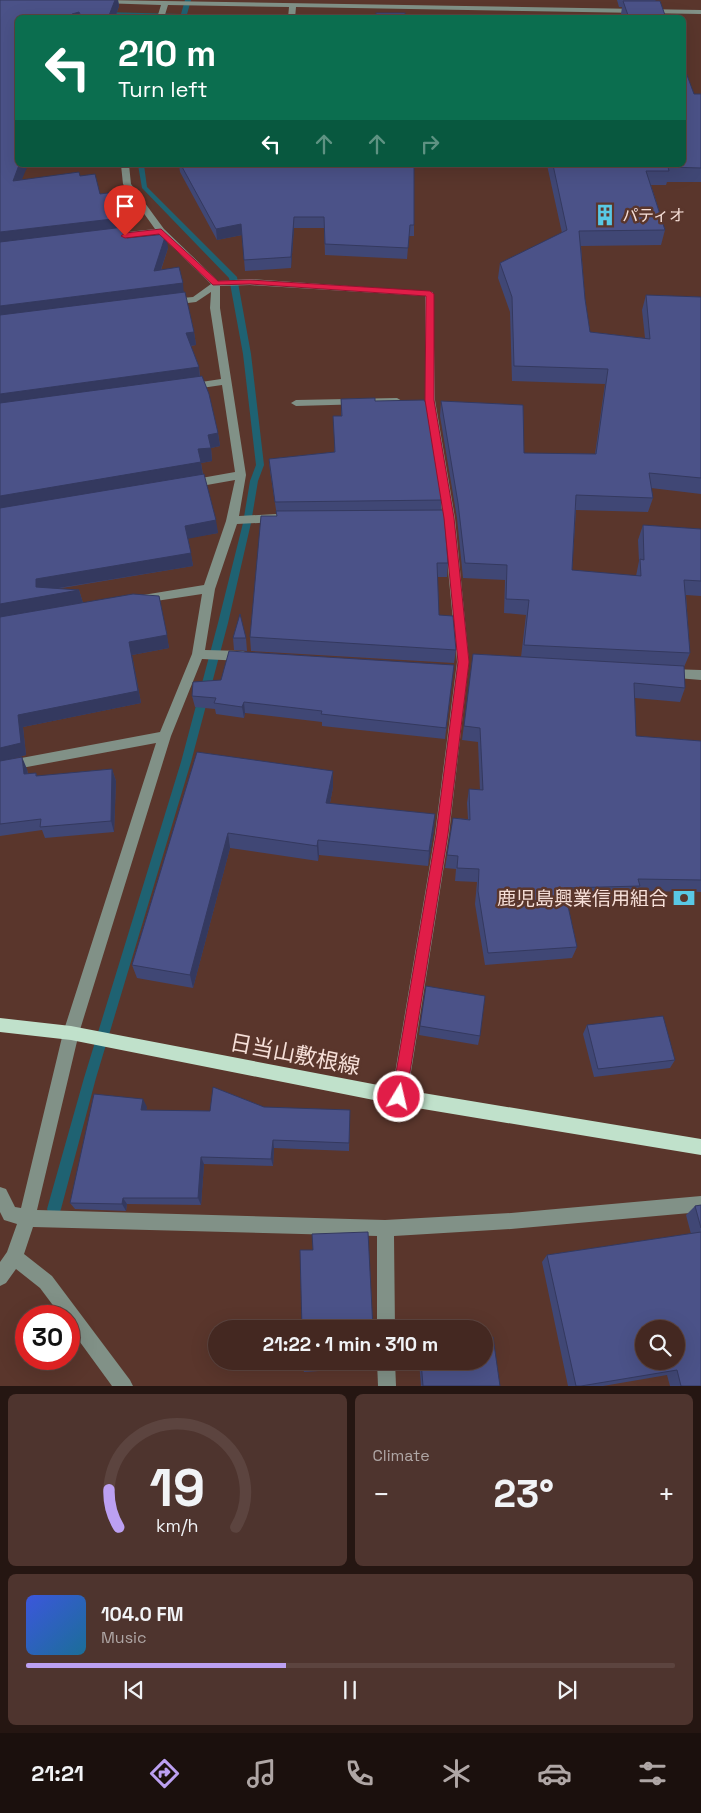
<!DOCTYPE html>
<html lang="en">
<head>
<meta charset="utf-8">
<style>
	:root { --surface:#442821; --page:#4e342e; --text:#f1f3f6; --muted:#afa6a5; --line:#5c443f; --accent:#bca0f2 }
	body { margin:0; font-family:"Space Grotesk","Noto Sans JP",sans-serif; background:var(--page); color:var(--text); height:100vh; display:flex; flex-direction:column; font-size:19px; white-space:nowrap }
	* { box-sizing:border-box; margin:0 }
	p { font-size:16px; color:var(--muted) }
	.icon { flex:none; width:28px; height:28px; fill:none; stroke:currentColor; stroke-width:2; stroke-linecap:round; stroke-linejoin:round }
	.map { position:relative; height:1386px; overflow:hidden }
	.sheet { display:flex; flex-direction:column; gap:8px; padding:8px; background:#251612; flex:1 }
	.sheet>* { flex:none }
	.top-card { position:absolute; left:15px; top:15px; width:671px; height:152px; border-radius:8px; box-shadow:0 5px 20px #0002,0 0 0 1px var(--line); background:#0b6e4f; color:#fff; overflow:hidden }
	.buttons { position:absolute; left:635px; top:1320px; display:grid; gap:10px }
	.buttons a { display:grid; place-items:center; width:50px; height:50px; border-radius:50%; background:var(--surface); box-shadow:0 5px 20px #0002,0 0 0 1px var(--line); font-size:25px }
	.speed { position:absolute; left:15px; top:1305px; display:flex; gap:10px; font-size:25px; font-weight:700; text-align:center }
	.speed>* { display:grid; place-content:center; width:65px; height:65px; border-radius:50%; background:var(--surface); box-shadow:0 5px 20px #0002,0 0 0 1px var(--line); line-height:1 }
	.speed .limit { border:8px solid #d22; background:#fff; color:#111 }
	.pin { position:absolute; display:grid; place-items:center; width:42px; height:42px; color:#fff; margin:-51px -21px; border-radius:50% 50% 50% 0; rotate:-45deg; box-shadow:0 0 5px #0007 }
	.pin .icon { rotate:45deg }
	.me { position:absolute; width:55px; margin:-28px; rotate:9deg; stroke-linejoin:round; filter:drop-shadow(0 0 4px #0008) }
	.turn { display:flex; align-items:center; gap:18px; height:105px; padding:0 20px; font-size:22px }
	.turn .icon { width:65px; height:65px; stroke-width:2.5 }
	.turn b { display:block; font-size:35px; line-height:42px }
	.lanes { display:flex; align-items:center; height:48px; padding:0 20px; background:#0003; justify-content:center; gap:25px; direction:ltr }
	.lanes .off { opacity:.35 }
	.big { font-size:38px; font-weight:700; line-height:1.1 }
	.sheet .widget { flex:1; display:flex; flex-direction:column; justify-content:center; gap:8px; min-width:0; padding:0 18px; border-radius:8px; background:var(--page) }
	.sheet .dial { align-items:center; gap:0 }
	.dial svg { height:130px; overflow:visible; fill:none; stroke:var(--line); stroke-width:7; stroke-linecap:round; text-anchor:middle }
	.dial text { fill:var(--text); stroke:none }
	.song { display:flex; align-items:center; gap:15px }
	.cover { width:60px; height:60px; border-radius:8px; background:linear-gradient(135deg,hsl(230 70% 55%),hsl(200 70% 35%)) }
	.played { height:5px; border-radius:2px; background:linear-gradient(90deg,var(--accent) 40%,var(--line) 40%) }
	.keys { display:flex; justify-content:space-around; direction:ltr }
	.heat { display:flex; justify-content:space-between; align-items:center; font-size:28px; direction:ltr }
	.sheet .tiles { flex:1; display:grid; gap:8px; grid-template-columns:1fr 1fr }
	.widget:last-child { grid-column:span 2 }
	.trip { position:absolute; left:208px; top:1320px; width:285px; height:50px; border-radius:25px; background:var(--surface); box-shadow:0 5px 20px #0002,0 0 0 1px var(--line); font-weight:700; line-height:50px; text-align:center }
	.menu { display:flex; height:80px; justify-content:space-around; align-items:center; background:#1b100d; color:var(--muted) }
	.menu .icon { width:35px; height:35px }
	.menu .current { color:var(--accent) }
	.menu b { font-size:22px; color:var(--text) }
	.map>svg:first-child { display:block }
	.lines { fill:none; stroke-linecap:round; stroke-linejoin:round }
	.stream { fill:#1f6272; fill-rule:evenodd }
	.minor { fill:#819187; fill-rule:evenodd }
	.major { fill:#c0e1cb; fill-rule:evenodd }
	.wall { fill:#404775 }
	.shaded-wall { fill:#34395f }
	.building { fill:#4b5288; stroke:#34395f; fill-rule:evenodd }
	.route { fill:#e11d48; stroke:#92132f }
	.labels { text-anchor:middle; stroke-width:5; stroke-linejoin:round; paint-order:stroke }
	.far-poi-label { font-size:16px; fill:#f6dfd8; stroke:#5a362c; text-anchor:start }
	.poi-label { font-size:19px; fill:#f6dfd8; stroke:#5a362c; text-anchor:end }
	.near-street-label { font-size:22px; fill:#f6dfd8; stroke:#5a362c }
</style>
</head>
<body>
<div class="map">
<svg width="701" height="1386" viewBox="0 0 701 1386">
	<rect width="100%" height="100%" fill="#5a362c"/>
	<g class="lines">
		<g class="stream">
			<polygon points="185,0 191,0 186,18 103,16 100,14 103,12 181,14"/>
			<polygon points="138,165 144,165 147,187 237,277 251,354 264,465 258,481 251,523 228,623 191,762 96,1078 61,1209 59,1214 54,1216 49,1214 47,1209 84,1078 181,762 218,623 243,523 250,481 256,465 243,354 229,278 142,188"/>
		</g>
		<g class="minor">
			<polygon points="102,0 701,10 701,14 296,7 295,18 288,18 289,7 168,5 164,18 157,18 161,5 100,3 99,2"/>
			<polygon points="121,165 129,165 131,184 164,229 218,281 250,279 433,292 435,400 455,518 469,662 449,834 407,1097 405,1103 399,1105 393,1103 391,1097 435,834 457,662 443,518 425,400 425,296 250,285 220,286 220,308 246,475 239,516 277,514 283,518 277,522 237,524 215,589 205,650 243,651 247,653 249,656 247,659 243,661 202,659 171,736 79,1033 37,1210 385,1220 511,1213 701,1196 701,1212 511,1229 394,1236 395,1329 377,1329 377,1236 33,1227 24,1254 52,1276 130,1380 133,1386 112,1386 69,1327 69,1316 61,1316 40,1288 16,1269 6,1283 0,1286 0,1262 7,1252 17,1224 4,1220 0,1212 0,1187 6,1189 15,1207 21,1208 63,1033 156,743 0,772 0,762 160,732 192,654 202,594 143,603 137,599 143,595 204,585 226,521 235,480 190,488 185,484 190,480 235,472 222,385 188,390 183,387 188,384 221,379 210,308 211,292 196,302 171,305 166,302 171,299 193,297 211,284 159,234 106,239 105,237 109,234 155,229 123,184"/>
			<polygon points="397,398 402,401 401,403 296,406 291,403 296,400"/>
			<polygon points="669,669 701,670 701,680 665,677 663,674 665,671"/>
			<polygon points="377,1361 395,1361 396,1386 378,1386"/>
		</g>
		<polygon class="major" points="0,1018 71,1026 399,1089 701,1139 701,1155 399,1105 71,1040 0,1032"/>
	</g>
	<g class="wall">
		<polygon points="0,0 118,0 119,6 115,18 18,18 22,180 80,176 100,194 121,218 123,227 127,238 168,248 161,270 184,292 194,332 196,345 191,346 199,367 200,376 218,433 220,446 211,448 212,461 201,463 203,474 218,533 188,538 193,566 56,589 79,590 83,603 159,596 169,648 132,655 141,703 23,727 26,755 7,760 27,769 28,774 36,773 37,776 112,769 116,781 114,832 45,838 42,830 0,836"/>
		<polygon points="617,0 656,0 655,1 666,18 622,18 621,14 622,7 619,7"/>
		<polygon points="694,94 701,94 701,182 667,182 666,185 651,185 665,230 661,245 581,246 585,299 590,332 645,338 642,310 646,295 701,297 701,494 651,488 653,498 648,512 576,510 572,570 636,576 639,561 638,540 643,525 701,529 701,596 686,595 690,653 684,667 685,688 680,702 635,698 636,736 701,741 701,892 637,891 634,899 567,901 577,947 572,958 485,965 475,904 477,882 455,881 456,869 445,868 453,818 468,819 467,803 469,789 480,790 478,742 462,740 473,654 521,657 526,615 504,613 505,580 463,578 457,518 440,416 441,401 524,453 595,454 605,384 512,381 510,312 498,278 500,263 562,233 547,165 684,165"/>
		<polygon points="179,165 362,165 414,225 414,236 409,236 407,259 325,255 324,228 294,228 291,268 245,271 242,235 217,240 180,172"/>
		<polygon points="341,399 375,401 442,500 441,510 448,563 447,577 437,577 439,615 456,650 454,663 251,651 250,637 277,516 270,471 269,459 334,452 341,416"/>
		<polygon points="233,638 246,638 247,651 234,650"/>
		<polygon points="454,665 445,739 322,726 322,722 245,713 244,718 216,714 215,709 195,707 192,696"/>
		<polygon points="197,752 333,787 330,803 434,829 428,866 319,855 318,861 230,848 193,988 137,978 132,965"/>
		<polygon points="426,986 480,1036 478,1045 419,1035"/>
		<polygon points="587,1025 675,1060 670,1068 594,1077 583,1034"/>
		<polygon points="147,1107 146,1110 210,1111 264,1107 350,1110 349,1151 274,1148 273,1166 204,1164 201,1205 127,1204 126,1211 75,1209 70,1203"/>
		<polygon points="701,1205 701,1386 670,1386 667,1375 603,1386 568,1386 542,1262 547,1255 691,1234 686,1215 695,1206"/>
		<polygon points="349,1361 349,1369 304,1372 303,1368"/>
		<polygon points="419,1361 484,1361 500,1386 421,1386"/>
	</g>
	<g class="shaded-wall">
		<polygon points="115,0 118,0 119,6 115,18 108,18"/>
		<polygon points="79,12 80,18 73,18 72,14"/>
		<polygon points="19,165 28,165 16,194 13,181"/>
		<polygon points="294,217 294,228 291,268 291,257"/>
		<polygon points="121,218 124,231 0,246 0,232"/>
		<polygon points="241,224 242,235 217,240 216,229"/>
		<polygon points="166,234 168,248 156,284 154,271"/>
		<polygon points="183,283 184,296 0,320 0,306"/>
		<polygon points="194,332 196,345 188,346 186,333"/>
		<polygon points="199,367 200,380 0,408 0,394"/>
		<polygon points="218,433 220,446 211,448 212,461 201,463 203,476 0,510 0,496 198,449 208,435"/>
		<polygon points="216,520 218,533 187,539 185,526"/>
		<polygon points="191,553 193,566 40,591 79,590 83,603 0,617 0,604 36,587 36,579"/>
		<polygon points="167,635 169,648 132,655 141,703 23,727 26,755 0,762 0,748 18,715 129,642"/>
		<polygon points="244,702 245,713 244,718 242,707"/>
		<polygon points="22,757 27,769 29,786 24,774"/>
		<polygon points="112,769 116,781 114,832 111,821"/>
		<polygon points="333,771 333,787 327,818 326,803"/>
		<polygon points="435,814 434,829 428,866 429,851"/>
		<polygon points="228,833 230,848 193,988 190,975"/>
		<polygon points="318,840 319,855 318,861 317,846"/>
		<polygon points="143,1099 147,1107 145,1118 141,1110"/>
		<polygon points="273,1140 274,1148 273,1166 271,1159"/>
		<polygon points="201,1157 204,1164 201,1205 198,1198"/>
		<polygon points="123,1198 127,1204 126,1211 122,1204"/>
	</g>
	<g class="building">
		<polygon points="0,0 115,0 108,18 82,18 79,12 72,14 73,18 18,18 18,165 19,165 13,181 79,172 80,176 95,174 100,194 115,192 121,218 0,232"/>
		<polygon points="623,1 660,1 666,18 629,18"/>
		<rect x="376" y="13" width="29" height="5"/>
		<polygon points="313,17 339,18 313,18"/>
		<polygon points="684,67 694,94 701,94 701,168 668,167 669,171 646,171 665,230 579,231 585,299 590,332 650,339 646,295 701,297 701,478 649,473 653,498 576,495 572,570 641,576 640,559 644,560 643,525 701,529 701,581 684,580 690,653 524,645 529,600 506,599 507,565 465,563 458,503 441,401 523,405 524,453 596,454 608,369 514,366 512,297 500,263 567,230 553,165 684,165"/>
		<polygon points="181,165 414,166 414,225 410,225 408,248 325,244 324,217 294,217 291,257 244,260 241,224 216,229"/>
		<polygon points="124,227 127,238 166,234 154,271 179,267 183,283 0,306 0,242"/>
		<polygon points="185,292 194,332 186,333 199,367 0,394 0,315"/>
		<polygon points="202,376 209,394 218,433 208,435 211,448 198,449 201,462 0,496 0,403"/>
		<polygon points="375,398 375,401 424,400 426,403 442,500 275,502 269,459 335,452 333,416 342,416 341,399"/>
		<polygon points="204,474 216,520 185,526 191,553 36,579 36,587 79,590 0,604 0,508"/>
		<polygon points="444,510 448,563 437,563 439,615 453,616 456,650 250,637 261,516 277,516 276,511"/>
		<polygon points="133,594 159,596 167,635 129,642 138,691 18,715 21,743 0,748 0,617"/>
		<polygon points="240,614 246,638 233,638"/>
		<polygon points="229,651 454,665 446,728 321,714 322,711 244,702 242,707 214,703 216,698 192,696 193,682 221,680"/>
		<polygon points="473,654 684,666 685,688 634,683 636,736 701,741 701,880 638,879 640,886 564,888 577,947 488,953 478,891 479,869 457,868 458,856 447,855 453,818 470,820 469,789 483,790 480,728 464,726"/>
		<polygon points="197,752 333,771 326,803 435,814 429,851 318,840 317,846 228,833 190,975 132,965"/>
		<polygon points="22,757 24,774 36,773 36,776 112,769 111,821 40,827 41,819 0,824 0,761"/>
		<polygon points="426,986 485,996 480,1036 420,1026"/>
		<polygon points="663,1016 675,1060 598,1069 587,1025"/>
		<polygon points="213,1087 264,1107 350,1110 349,1143 273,1140 271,1159 201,1157 198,1198 123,1198 122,1204 70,1203 94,1094 143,1099 141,1110 210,1111"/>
		<polygon points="701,1205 701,1228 695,1206"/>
		<polygon points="368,1232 373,1329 302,1329 300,1250 313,1250 312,1234"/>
		<path d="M701,1232V1386H681L677,1370L581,1386H576L547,1255ZM644,1329H676V1361H644Z"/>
		<polygon points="493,1337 500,1386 423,1386 421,1361 484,1361 484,1338"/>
		<polygon points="303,1361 349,1361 349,1365 303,1368"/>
	</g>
	<polygon class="route" points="161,229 218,281 250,280 430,291 434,294 434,400 454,518 469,662 448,834 406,1097 404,1102 399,1104 394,1102 392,1097 436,834 458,662 444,518 425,400 426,296 250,284 213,285 159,234 125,238 121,236 125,233"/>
	<defs>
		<g id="building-bare" transform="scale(1.725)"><path d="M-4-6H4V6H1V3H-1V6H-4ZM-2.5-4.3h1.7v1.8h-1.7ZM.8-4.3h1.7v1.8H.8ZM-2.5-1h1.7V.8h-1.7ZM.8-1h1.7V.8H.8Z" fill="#59c8e4" stroke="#5a362c" stroke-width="2.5" paint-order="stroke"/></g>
		<g id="bank-bare" transform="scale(1.725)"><path d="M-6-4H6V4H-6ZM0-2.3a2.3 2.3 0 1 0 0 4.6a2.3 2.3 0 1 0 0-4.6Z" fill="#59c8e4" stroke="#5a362c" stroke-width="2.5" paint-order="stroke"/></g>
	</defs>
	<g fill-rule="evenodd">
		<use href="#building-bare" x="605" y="215"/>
		<use href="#bank-bare" x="684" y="898"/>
	</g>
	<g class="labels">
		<g class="far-poi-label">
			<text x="622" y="221">パティオ</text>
		</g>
		<g class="poi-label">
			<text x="668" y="905">鹿児島興業信用組合</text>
		</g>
		<g class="near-street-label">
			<text transform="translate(295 1054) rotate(11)" y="8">日当山敷根線</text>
		</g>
	</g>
</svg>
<div class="buttons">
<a><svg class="icon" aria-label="search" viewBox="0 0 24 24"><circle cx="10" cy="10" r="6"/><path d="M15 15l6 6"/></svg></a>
</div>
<div class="speed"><div class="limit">30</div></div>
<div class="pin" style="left:125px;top:236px;background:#d93025"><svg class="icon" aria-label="arrive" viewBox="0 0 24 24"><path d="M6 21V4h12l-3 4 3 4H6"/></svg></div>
<svg class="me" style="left:399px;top:1097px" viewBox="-20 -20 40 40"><circle r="17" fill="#e11d48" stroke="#fff" stroke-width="3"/><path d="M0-11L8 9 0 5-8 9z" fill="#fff"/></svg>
<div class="trip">21:22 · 1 min · 310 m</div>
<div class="top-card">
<div class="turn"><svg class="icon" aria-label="left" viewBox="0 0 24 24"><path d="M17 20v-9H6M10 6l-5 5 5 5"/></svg><div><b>210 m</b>Turn left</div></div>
<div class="lanes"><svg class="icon" aria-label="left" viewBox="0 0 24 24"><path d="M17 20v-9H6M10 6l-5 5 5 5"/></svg><svg class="icon off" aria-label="ahead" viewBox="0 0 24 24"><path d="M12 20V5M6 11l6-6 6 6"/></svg><svg class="icon off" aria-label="ahead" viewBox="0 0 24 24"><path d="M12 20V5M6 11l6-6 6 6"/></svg><svg class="icon off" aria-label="right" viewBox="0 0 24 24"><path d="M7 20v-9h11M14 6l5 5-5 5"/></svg></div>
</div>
</div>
<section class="sheet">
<div class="tiles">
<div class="widget dial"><svg viewBox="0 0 100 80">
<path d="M14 69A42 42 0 1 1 86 69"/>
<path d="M14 69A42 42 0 0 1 8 46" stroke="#bca0f2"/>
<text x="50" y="56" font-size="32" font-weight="700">19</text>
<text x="50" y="72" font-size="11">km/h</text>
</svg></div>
<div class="widget"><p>Climate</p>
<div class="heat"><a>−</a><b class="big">23°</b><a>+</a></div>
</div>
<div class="widget">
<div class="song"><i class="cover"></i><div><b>104.0 FM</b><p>Music</p></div></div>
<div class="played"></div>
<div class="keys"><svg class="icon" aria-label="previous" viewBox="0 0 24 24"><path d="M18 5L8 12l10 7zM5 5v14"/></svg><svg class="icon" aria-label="pause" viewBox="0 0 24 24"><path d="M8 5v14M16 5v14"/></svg><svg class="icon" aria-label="next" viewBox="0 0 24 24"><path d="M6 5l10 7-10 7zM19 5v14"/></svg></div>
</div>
</div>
</section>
<nav class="menu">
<b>21:21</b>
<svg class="icon current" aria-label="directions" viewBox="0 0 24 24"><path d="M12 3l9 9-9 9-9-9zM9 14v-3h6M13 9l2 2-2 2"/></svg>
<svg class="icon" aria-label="music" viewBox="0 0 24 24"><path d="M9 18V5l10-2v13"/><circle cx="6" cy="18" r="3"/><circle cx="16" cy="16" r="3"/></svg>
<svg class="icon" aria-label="phone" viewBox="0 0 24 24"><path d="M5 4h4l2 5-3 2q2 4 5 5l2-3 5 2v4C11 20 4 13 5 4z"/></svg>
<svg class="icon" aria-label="climate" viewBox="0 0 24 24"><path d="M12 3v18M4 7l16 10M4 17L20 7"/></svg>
<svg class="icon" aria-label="car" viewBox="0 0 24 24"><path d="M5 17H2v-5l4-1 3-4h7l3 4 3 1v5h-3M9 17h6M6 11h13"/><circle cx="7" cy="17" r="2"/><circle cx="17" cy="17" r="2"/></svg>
<svg class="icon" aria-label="filters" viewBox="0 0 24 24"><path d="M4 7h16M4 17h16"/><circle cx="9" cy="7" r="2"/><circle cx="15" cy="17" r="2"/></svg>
</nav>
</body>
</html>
